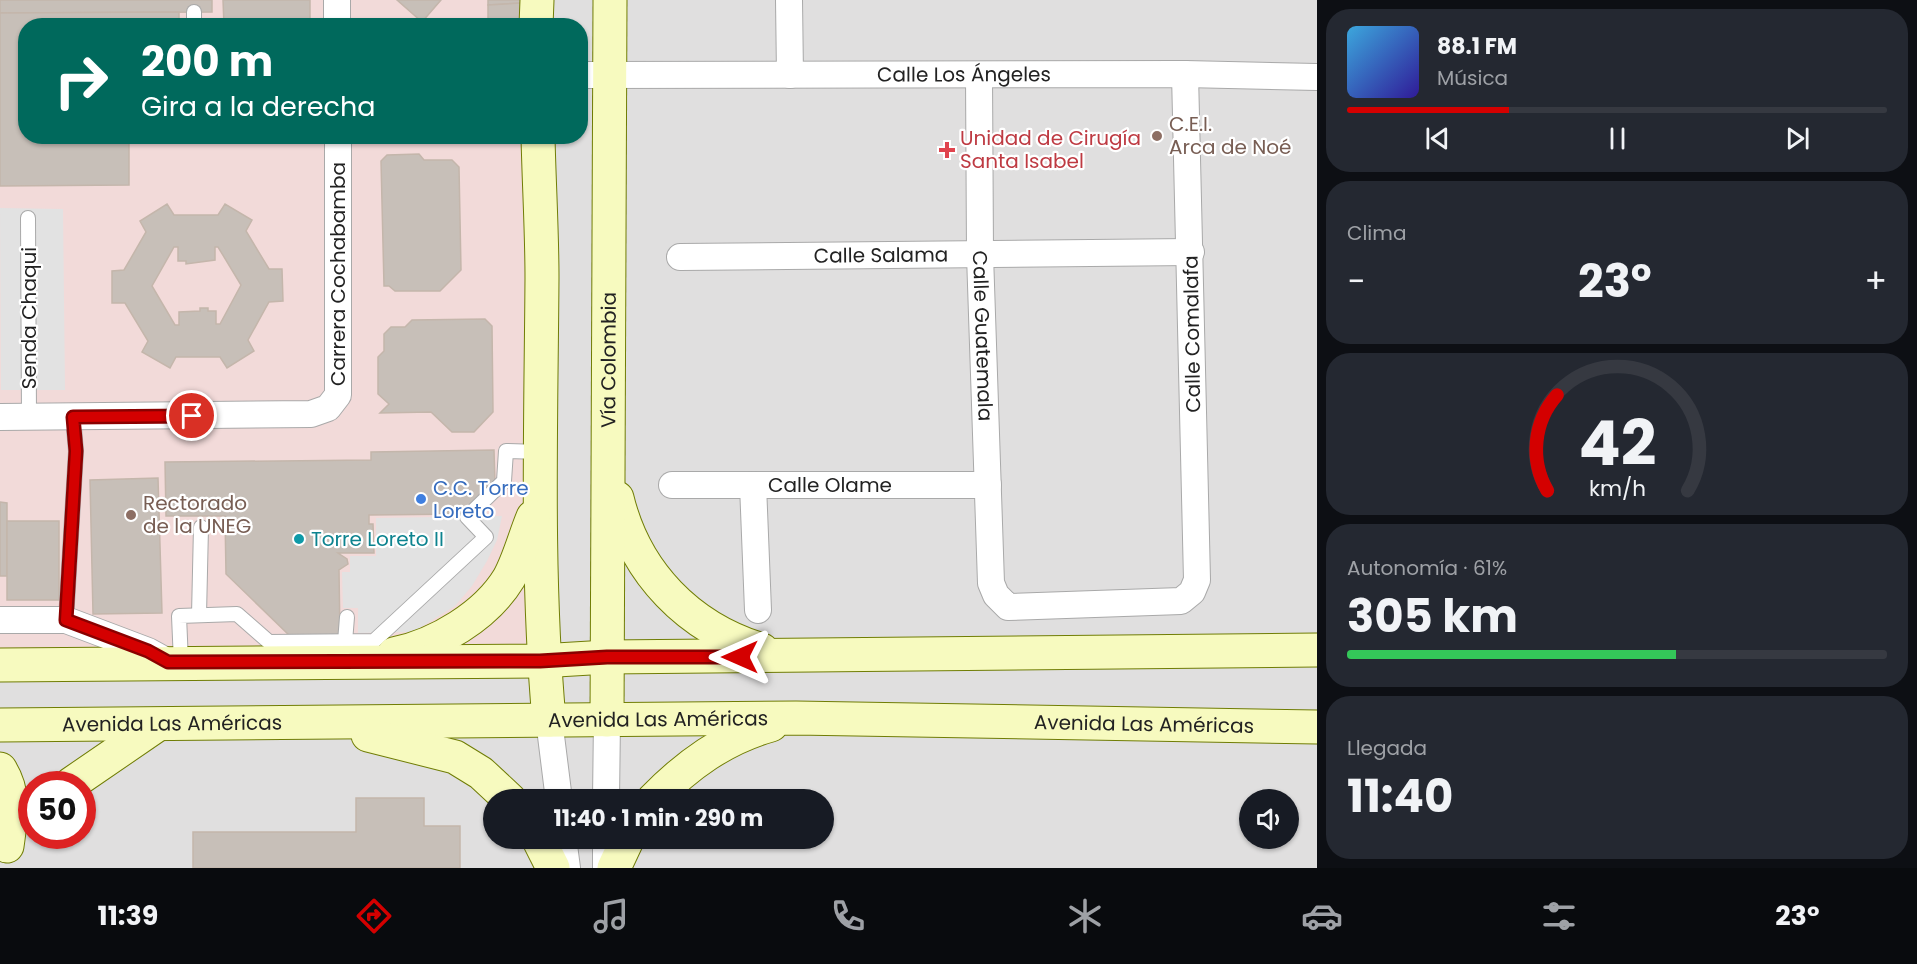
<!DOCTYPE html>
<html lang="es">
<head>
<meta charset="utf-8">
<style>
	:root { --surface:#171b24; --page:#242831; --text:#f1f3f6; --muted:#9ea1a6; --line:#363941; --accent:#d40000 }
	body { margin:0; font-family:Poppins,sans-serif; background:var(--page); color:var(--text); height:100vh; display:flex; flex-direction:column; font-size:22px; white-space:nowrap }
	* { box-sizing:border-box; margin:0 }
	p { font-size:20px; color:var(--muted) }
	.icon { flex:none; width:33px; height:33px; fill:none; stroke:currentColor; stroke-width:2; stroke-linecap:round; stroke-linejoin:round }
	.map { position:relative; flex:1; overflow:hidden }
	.panel { display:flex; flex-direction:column; gap:9px; padding:9px; background:#0d0f14; width:600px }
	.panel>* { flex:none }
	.guide { position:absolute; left:18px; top:18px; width:570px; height:126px; border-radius:24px; box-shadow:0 2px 4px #0004; background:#00695c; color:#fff; overflow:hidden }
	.controls { position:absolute; left:1239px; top:789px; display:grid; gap:12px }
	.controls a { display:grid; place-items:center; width:60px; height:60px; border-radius:50%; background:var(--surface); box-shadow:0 2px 4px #0004; font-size:30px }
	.speed { position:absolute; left:18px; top:771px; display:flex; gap:12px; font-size:30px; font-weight:700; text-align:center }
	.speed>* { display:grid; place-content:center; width:78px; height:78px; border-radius:50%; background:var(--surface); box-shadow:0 2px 4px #0004; line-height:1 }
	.speed .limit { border:9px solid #d22; background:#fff; color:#111 }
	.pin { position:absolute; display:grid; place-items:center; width:51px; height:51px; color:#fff; margin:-26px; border:3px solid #fff; border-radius:50%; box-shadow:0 2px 6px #0007 }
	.me { position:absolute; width:66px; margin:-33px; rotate:270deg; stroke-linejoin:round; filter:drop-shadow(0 0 4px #0008) }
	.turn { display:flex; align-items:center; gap:21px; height:126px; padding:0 24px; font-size:27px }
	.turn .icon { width:78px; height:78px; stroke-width:2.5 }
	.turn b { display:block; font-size:42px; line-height:51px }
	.big { font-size:45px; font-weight:700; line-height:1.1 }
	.panel .widget { flex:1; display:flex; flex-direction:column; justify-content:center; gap:9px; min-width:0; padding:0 21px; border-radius:24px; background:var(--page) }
	.panel .dial { align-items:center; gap:0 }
	.dial svg { height:156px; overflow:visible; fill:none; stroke:var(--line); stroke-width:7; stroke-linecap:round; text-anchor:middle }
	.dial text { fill:var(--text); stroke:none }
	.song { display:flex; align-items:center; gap:18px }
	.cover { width:72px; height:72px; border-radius:9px; background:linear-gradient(135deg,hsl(200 70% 55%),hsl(250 70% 35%)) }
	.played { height:6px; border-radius:3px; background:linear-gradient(90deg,var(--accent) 30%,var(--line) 30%) }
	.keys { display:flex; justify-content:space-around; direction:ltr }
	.heat { display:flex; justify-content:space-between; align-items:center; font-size:33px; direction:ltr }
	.charge { height:9px; border-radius:4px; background:linear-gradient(90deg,#34c759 61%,var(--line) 0) }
	.trip { position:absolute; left:483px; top:789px; width:351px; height:60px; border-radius:30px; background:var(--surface); box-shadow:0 2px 4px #0004; font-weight:700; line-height:60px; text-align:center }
	.menu { display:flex; height:96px; justify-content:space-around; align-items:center; background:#090b0e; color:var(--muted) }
	.menu .icon { width:42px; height:42px }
	.menu .on { color:var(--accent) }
	.menu b { font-size:27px; color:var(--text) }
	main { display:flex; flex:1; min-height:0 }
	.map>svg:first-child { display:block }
	.residential { fill:#e0dfdf; fill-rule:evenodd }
	.commercial { fill:#f2dad9 }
	.parking { fill:#e2e2e2 }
	.building { fill:#c7bfb8; stroke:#c4b6ab; stroke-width:1.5; fill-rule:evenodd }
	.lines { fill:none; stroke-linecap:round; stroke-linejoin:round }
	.lane-casing { stroke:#a9a9a9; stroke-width:16 }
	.street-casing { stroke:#a9a9a9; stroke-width:28 }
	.secondary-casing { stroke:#707d05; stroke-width:35 }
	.lane { stroke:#fff; stroke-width:14 }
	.street { stroke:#fff; stroke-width:26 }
	.secondary { stroke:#f7fabf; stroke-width:33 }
	.route-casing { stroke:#8a0000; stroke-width:15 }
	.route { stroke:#d40000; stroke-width:10 }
	.education-dot { fill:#8d6e63; stroke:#fff; stroke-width:2 }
	.health-dot { fill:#e0444e; stroke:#fff; stroke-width:2 }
	.shop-dot { fill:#3f7fe0; stroke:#fff; stroke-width:2 }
	.culture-dot { fill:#0f9aa8; stroke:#fff; stroke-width:2 }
	.labels { text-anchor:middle; stroke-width:4.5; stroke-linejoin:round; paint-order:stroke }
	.street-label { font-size:20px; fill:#222; stroke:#fff }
	.education-label { font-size:20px; fill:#785e54; stroke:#fff; text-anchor:start }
	.health-label { font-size:20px; fill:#be3a42; stroke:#fff; text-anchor:start }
	.shop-label { font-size:20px; fill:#366cbe; stroke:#fff; text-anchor:start }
	.culture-label { font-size:20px; fill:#0d838f; stroke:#fff; text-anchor:start }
</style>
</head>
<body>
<main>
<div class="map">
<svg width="1317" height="868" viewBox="0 0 1317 868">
	<rect width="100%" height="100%" fill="#f2efe9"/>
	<path class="residential" d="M536,0H1317V868H0V665L538,137L580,136V26L536,25ZM32,784H82V836H32ZM494,800H824V838H494ZM1250,800H1288V838H1250Z"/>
	<polygon class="commercial" points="0,0 536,0 536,25 26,26 26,136 538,137 544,661 0,665"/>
	<g class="parking">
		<polygon points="0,208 63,209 65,390 1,390"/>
		<polygon points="502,516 497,540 487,561 472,586 455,606 413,632 358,633 358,608 343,608 342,572 350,572 350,556 376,556 376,518"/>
	</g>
	<g class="building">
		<polygon points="0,0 212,0 212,12 0,13"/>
		<polygon points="223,0 310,0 310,26 224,26"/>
		<polygon points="397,0 441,0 422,22"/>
		<polygon points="488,0 522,0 522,3 488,5"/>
		<polygon points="522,3 522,26 488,24 488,5"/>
		<polygon points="179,12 179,26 26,26 26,136 129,136 129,185 0,186 0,13"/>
		<polygon points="419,154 424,160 452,160 459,167 461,270 440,291 395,291 389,286 384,286 381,161 387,155"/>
		<path d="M167,204L174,215H218L225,204L252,220L246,231L269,269H282L283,301L269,302L248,340L254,351L227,368L220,357H176L170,368L142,352L148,341L125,303H112V271L124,270L146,232L140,221ZM174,247H178V261H186V264L215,260V247H218L241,285L220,324H216V311H208V308H200V311L179,312V325H175L152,286Z"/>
		<polygon points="485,319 492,326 493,412 474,432 452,432 431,412 380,413 389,404 378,394 378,357 384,351 384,334 391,327 405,327 412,320"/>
		<polygon points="494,450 495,483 463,514 369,515 369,524 373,524 374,553 338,553 347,559 348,564 339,570 340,637 291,637 226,574 225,516 166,516 165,462 371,460 371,452"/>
		<polygon points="158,478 162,613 93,614 90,480"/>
		<polygon points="0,502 7,503 7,576 0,576"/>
		<rect x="7" y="521" width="52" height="79"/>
		<polygon points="356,798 424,798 424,826 460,826 460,868 193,868 193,832 356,832"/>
	</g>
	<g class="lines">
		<g class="lane-casing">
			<g id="lane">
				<polyline points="194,12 194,26"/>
				<polyline points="28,218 29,417"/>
				<polyline points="199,615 201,527"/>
				<polyline points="66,620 76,451 73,417"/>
				<polyline points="345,642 347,617"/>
				<polyline points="181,662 179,616 237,614 269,642 374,641 486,537 467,517 504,481 506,451 540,452"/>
			</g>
		</g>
		<g class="street-casing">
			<g id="street">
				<polyline points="337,0 337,26"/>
				<polyline points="789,0 790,75"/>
				<path id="s1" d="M580,75L1185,74L1317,77"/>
				<path id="s2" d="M979,75L980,255L991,583L996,595L1008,607L1181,601L1192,592L1197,580L1185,74"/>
				<path id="s3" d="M680,257L1191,252"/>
				<polyline points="0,417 311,414 328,408 338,395 338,136"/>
				<path id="s4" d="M672,485H988"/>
				<polyline points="753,485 758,610"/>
				<polyline points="0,620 66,620 148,651 168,662"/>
				<polyline points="549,720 559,800"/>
				<polyline points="606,800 607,720"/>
				<polyline points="563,838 567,868"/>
				<polyline points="606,868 606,838"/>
			</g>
		</g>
		<g class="secondary-casing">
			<g id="secondary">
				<polyline points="536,26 537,0"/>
				<path d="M538,136C539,184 542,231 542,278C541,426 536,573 549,720"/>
				<path d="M617,498C635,573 689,628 762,650"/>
				<path d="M394,654C437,645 486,616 509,578C519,560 525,536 533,517"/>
				<polyline points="0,665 540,661 607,657 1317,650"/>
				<path id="s5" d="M607,720L610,0"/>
				<path id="s6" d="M0,725L796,718L1317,727"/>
				<polyline points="368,735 455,757 481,773 510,800"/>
				<path d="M0,769C16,794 11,817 7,846"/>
				<polyline points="71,784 157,725"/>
				<path d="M653,800C687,765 724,738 771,725"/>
				<polyline points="538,838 553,868"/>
				<polyline points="614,868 628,838"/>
			</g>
		</g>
		<use href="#lane" class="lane"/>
		<use href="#street" class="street"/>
		<use href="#secondary" class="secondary"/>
	</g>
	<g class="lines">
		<g class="route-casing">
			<polyline id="route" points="192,416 73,417 76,451 66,620 148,651 168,662 540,661 607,657 740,657"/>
		</g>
		<use href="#route" class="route"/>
	</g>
	<g class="education-dot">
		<circle cx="1157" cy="136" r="6"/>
		<circle cx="131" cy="515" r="6"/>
	</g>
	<path class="health-dot" d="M944 141h6v6h6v6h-6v6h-6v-6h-6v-6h6z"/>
	<circle class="shop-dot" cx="421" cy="499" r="6"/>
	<circle class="culture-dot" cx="299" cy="539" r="6"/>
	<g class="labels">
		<g class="street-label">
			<text dy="7" stroke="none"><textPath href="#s1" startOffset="384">Calle Los Ángeles</textPath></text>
			<text dy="7" stroke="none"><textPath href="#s3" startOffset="201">Calle Salama</textPath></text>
			<text transform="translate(338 274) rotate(-90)" y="7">Carrera Cochabamba</text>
			<text transform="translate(29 318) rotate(-90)" y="7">Senda Chaqui</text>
			<text transform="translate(1192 334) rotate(-91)" y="7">Calle Comalafa</text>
			<text dy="7" stroke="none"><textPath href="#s2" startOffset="261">Calle Guatemala</textPath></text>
			<text dy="7" stroke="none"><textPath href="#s5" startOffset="360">Vía Colombia</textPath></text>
			<text dy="7" stroke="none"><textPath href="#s4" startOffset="158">Calle Olame</textPath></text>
			<text dy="7" stroke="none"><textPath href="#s6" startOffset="658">Avenida Las Américas</textPath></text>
			<text dy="7" stroke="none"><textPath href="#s6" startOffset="172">Avenida Las Américas</textPath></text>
			<text dy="7" stroke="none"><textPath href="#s6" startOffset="1144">Avenida Las Américas</textPath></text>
		</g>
		<g class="education-label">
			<text x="1169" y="131">C.E.I.<tspan x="1169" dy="23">Arca de Noé</tspan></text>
			<text x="143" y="510">Rectorado<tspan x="143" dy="23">de la UNEG</tspan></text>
		</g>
		<g class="health-label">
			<text x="960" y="145">Unidad de Cirugía<tspan x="960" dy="23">Santa Isabel</tspan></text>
		</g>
		<g class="shop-label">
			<text x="433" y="495">C.C. Torre<tspan x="433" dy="23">Loreto</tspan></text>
		</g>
		<g class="culture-label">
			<text x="311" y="546">Torre Loreto II</text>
		</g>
	</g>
</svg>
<div class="controls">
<a><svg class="icon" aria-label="sound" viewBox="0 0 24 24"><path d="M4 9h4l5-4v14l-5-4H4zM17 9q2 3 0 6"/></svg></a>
</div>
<div class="speed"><div class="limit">50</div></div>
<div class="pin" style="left:192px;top:416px;background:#d93025"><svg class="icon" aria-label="arrive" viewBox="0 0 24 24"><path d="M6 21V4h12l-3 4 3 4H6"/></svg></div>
<svg class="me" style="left:740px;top:657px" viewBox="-20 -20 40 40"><path d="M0-17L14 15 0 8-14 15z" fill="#d40000" stroke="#fff" stroke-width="4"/></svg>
<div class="trip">11:40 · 1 min · 290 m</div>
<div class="guide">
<div class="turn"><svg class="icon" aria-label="right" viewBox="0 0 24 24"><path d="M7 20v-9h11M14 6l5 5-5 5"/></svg><div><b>200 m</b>Gira a la derecha</div></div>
</div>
</div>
<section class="panel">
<div class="widget">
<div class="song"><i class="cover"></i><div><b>88.1 FM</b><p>Música</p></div></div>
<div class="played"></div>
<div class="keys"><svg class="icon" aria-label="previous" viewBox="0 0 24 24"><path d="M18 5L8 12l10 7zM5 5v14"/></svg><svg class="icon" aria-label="pause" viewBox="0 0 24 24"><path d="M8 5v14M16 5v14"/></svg><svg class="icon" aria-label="next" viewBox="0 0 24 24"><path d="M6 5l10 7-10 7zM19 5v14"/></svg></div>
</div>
<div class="widget"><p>Clima</p>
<div class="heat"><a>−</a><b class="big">23°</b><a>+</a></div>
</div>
<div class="widget dial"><svg viewBox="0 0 100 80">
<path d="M14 69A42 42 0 1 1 86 69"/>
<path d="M14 69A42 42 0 0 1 19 20" stroke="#d40000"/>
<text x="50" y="56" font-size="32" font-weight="700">42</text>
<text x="50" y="72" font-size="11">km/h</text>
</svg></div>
<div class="widget"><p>Autonomía · 61%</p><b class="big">305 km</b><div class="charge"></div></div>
<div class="widget"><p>Llegada</p><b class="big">11:40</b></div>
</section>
</main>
<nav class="menu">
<b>11:39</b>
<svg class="icon on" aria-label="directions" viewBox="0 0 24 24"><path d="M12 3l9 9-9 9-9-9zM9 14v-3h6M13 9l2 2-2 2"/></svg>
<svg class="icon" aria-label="music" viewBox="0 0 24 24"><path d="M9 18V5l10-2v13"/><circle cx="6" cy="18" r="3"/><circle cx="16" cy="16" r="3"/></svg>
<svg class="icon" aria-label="phone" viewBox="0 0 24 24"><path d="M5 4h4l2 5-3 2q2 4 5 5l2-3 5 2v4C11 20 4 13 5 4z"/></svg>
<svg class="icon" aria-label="climate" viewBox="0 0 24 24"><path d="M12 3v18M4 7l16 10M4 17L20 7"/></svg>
<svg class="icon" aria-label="car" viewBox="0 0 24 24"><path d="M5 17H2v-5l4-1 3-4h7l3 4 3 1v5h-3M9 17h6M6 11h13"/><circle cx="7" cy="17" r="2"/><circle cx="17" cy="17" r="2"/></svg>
<svg class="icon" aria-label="filters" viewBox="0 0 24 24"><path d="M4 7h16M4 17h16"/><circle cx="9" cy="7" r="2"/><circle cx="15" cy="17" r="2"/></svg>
<b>23°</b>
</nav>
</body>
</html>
